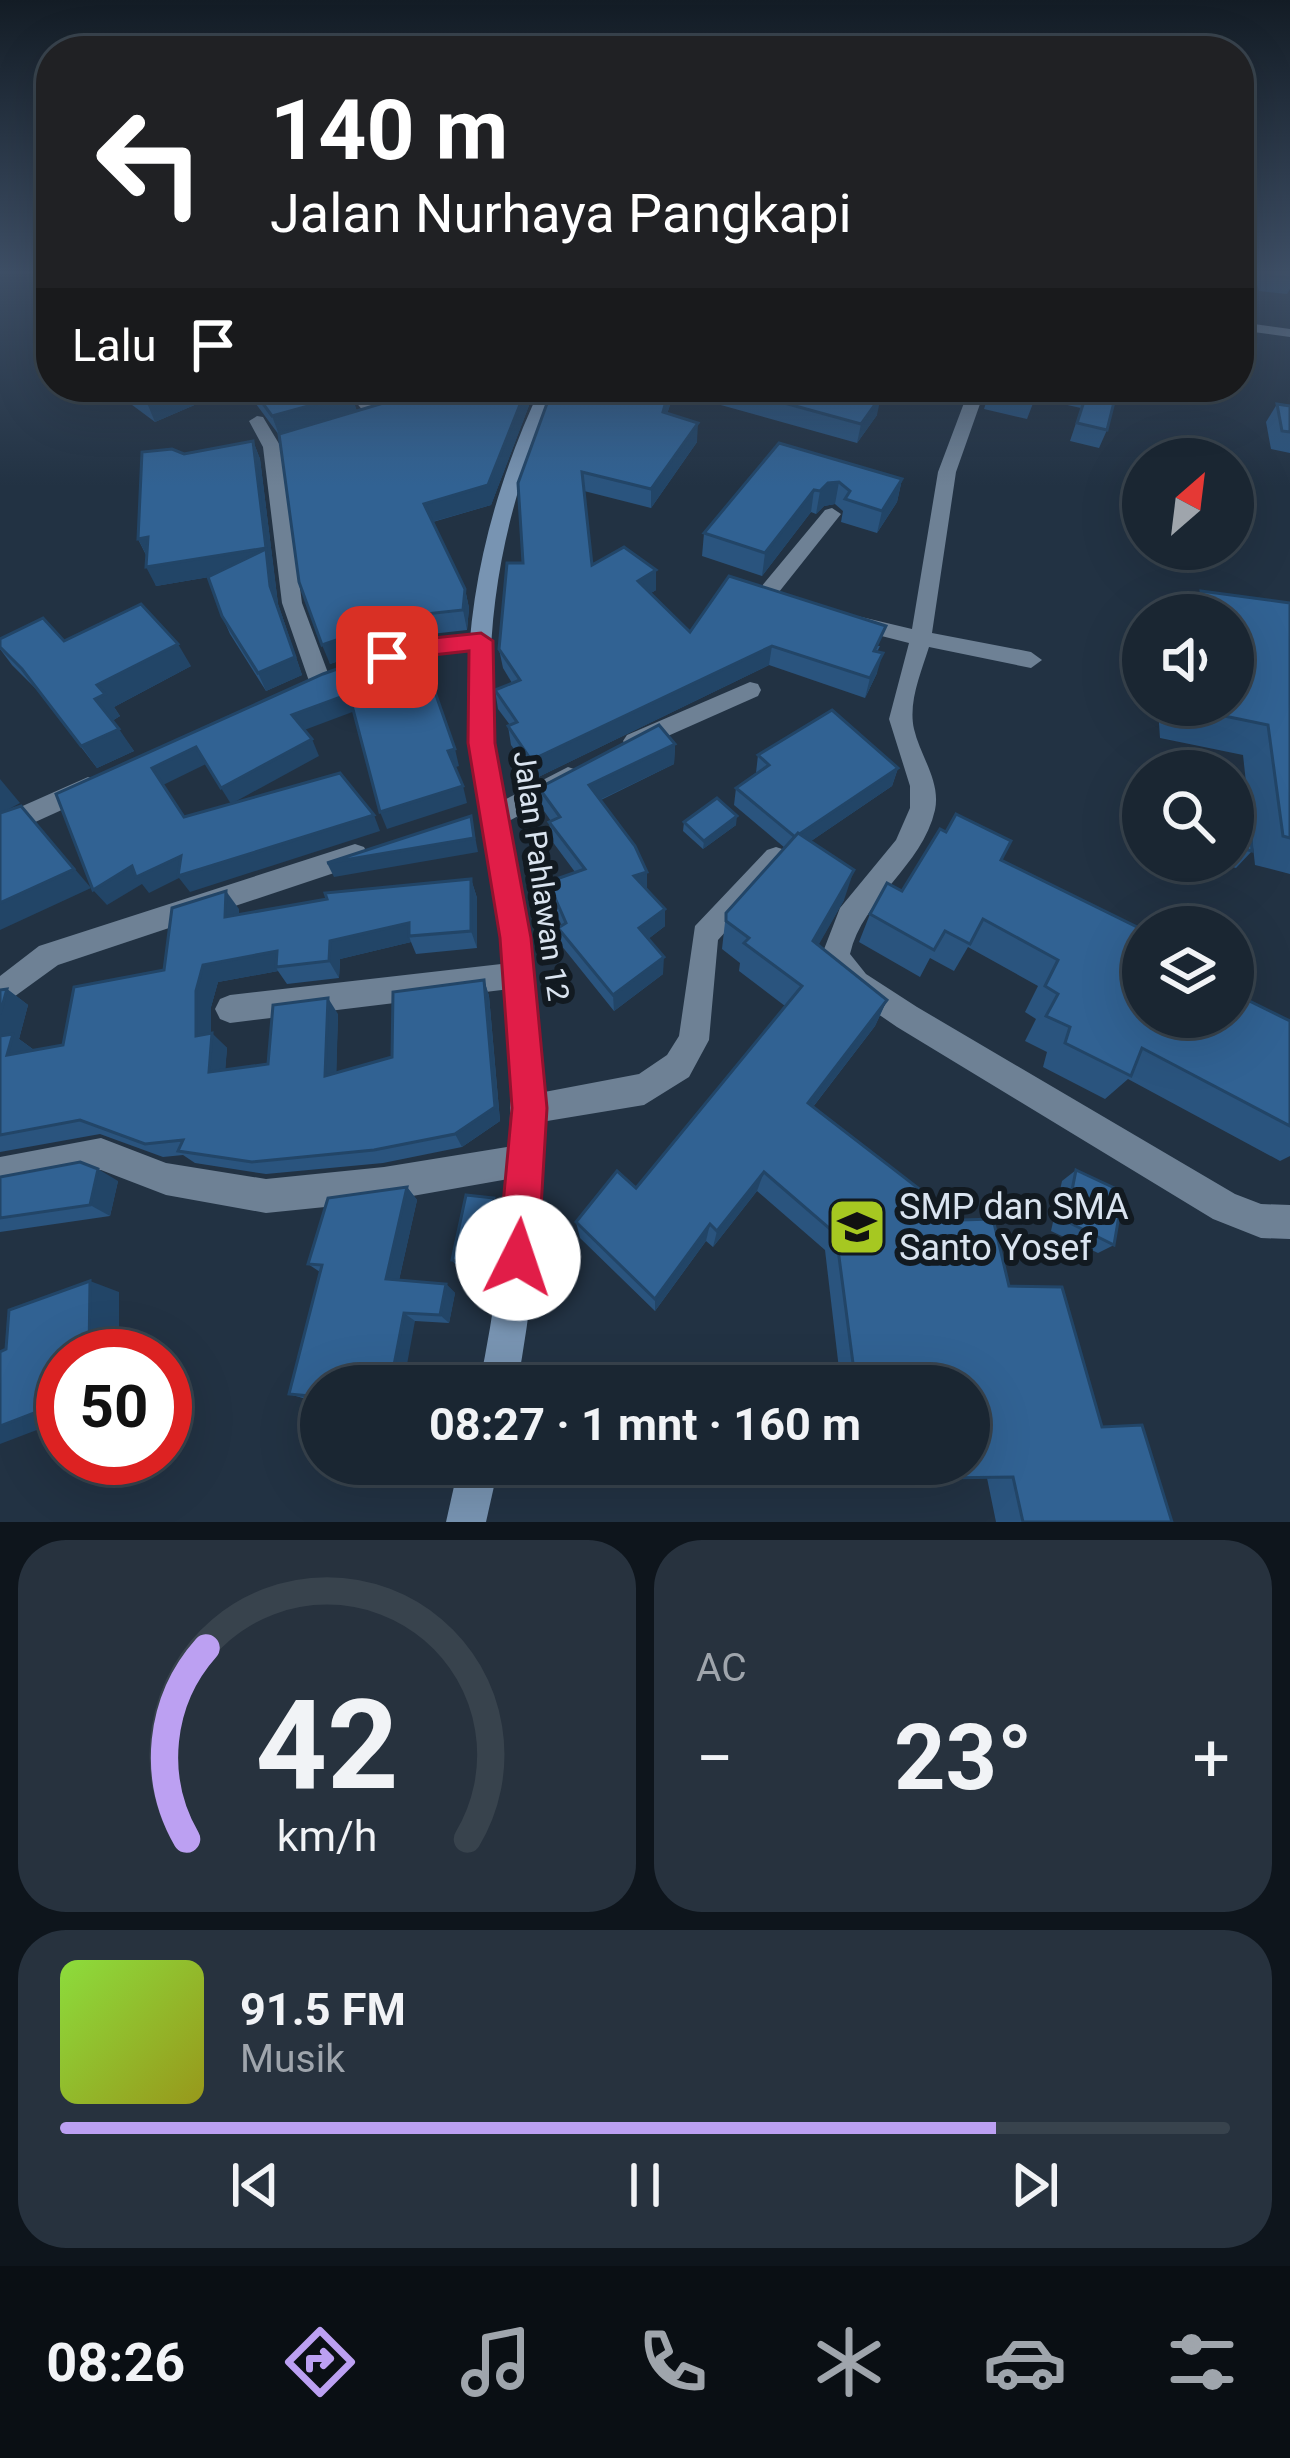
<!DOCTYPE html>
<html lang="id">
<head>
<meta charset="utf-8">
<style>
	:root { --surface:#1a2632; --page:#27323e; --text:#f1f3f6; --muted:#9fa5ac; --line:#38434d; --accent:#bca0f2 }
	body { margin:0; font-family:Roboto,sans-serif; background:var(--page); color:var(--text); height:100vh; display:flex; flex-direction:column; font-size:45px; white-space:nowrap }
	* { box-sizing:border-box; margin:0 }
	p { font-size:39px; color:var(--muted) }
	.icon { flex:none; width:66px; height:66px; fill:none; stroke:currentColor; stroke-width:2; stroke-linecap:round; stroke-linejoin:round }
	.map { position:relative; height:1522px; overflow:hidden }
	.sheet { display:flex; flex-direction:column; gap:18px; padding:18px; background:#0e151c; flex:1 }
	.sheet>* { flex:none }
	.hud { position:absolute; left:36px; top:36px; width:1218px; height:366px; border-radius:48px; box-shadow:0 12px 48px #0002,0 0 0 3px var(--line); background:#202124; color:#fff; overflow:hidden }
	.needle { width:78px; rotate:28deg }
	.fabs { position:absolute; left:1122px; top:438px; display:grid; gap:24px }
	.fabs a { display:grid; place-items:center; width:132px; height:132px; border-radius:50%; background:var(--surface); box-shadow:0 12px 48px #0002,0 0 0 3px var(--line); font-size:60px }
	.speed { position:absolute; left:36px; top:1329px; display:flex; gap:24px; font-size:60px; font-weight:700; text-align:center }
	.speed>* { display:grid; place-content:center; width:156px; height:156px; border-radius:50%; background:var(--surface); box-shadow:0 12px 48px #0002,0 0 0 3px var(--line); line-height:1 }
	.speed .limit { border:18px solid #d22; background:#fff; color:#111 }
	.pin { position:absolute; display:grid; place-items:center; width:102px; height:102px; color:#fff; margin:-51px; border-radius:24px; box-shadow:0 6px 18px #0006 }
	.me { position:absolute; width:132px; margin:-66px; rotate:4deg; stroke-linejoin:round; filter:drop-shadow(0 0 9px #0008) }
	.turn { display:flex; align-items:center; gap:42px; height:252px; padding:0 36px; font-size:54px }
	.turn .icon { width:156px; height:156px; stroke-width:2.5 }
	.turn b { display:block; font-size:84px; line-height:102px }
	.then { display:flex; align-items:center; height:114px; padding:0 36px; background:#0003; gap:24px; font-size:45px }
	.big { font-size:90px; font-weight:700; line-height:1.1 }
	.sheet .widget { flex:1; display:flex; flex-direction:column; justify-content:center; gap:18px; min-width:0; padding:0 42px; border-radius:48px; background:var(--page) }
	.sheet .dial { align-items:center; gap:0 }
	.dial svg { height:312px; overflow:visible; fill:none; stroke:var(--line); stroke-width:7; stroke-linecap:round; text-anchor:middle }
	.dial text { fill:var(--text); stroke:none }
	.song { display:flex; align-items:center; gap:36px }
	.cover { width:144px; height:144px; border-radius:18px; background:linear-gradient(135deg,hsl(90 70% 55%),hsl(60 70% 35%)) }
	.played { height:12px; border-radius:6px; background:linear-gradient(90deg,var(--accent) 80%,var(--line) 80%) }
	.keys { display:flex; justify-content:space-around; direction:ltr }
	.heat { display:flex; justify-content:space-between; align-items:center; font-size:66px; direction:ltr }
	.sheet .tiles { flex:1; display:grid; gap:18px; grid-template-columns:1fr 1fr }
	.widget:last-child { grid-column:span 2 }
	.trip { position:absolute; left:300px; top:1365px; width:690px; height:120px; border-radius:60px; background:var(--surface); box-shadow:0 12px 48px #0002,0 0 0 3px var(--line); font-weight:700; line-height:120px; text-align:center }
	.menu { display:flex; height:192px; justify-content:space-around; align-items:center; background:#0a0f14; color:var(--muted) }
	.menu .icon { width:84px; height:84px }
	.menu .on { color:var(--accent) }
	.menu b { font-size:54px; color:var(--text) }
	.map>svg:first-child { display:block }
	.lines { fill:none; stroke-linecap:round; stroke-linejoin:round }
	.street { fill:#6e8195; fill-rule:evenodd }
	.secondary { fill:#7894b2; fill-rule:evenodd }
	.wall { fill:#2a547e }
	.shaded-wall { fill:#224567 }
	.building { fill:#316293; stroke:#224567; stroke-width:3 }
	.route { fill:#e11d48; stroke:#92132f; stroke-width:3 }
	.labels { text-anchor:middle; stroke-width:12; stroke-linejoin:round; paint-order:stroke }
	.street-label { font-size:30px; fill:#dae4f0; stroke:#121a21 }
	.near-poi-label { font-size:36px; fill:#dae4f0; stroke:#121a21; text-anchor:start }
</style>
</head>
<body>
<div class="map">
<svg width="1290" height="1522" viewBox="0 0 1290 1522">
	<rect width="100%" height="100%" fill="#223243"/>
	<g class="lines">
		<g class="street">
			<polygon points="24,272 48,272 42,276"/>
			<polygon points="1239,322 1290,329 1290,337 1239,330"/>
			<polygon points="343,387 360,387 381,410 381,418 364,427 352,427 352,419 365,413"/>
			<path d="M970,387H986L956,472L932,633L1031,652L1042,660L1031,668L929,647C921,673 908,702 914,729C920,756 941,781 935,810C922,867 863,898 850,954L866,974L917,1007L1235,1194L1261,1204L1290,1205V1239L1261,1238L1213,1219L897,1027L846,992L821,957L840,908L896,840L910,808V786L889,719L909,643L846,627L842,622L853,615L912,629L938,472Z"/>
			<polygon points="257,416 263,417 281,447 302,603 331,681 320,689 309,681 282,603 263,447 249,421"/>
			<polygon points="832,508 841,514 779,592 800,605 797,610 769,607 758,592 761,587 825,510"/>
			<polygon points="481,634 492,641 489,646 416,655 378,668 367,660 370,655 414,640"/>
			<polygon points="750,682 758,684 761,690 758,696 643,747 627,747 623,741 627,735"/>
			<polygon points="568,767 577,770 580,777 577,784 505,823 496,826 487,823 483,816 487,809"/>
			<polygon points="88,777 97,780 100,787 97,794 0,838 0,816"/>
			<polygon points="355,844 364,847 368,855 364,863 58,965 0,1007 0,976 39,946"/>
			<polygon points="776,847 785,850 789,858 785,866 718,940 709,1040 689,1077 644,1105 529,1124 518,1119 513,1108 518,1097 639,1074 667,1055 679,1036 695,926 767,850"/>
			<polygon points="519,962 529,966 533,975 529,984 519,988 230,1023 220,1019 215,1009 220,999 230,995"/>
			<polygon points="101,1138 166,1163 266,1179 384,1167 526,1144 538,1148 542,1160 538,1172 526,1176 384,1201 266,1213 166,1195 101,1170 0,1189 0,1157"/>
		</g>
		<g class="secondary">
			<path d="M541,387H557C507,497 480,621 494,743C504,827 528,910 536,995C548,1126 541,1256 517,1386H479C506,1257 516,1127 507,995C501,909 478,827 470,742C459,619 489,497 541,387Z"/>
			<polygon points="459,1464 499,1464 486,1522 446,1522"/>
		</g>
	</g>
	<g class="wall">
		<polygon points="1239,272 1290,272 1290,289 1287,294 1259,291 1256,281 1239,279"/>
		<polygon points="108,387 347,387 357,411 379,404 365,387 536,387 491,505 433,522 465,589 469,608 467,630 413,636 330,664 279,435 248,393 206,400 155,422"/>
		<polygon points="553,387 845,387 877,415 857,443 674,392 667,414 697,442 651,508 584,491 592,565 656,590 651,593 690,632 880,646 877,652 877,673 865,698 769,665 526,783 524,763 511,745 508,726 510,725 498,709 495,690 512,683 503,668 499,649 523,563"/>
		<polygon points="991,387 1089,387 1087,392 1107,430 1099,448 1070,441 1081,408 1035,398 1027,419 984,409"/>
		<polygon points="1277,404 1290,406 1290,453 1271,449 1266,422"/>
		<polygon points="253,441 260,459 278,604 302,675 266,691 230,634 222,616 209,577 156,586 147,557 138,539 184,454"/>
		<polygon points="779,443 902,479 897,502 877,533 841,522 843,511 835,504 824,506 816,514 811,512 762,576 702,556 704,533"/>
		<polygon points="1201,591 1290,603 1290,874 1255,865 1243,755 1160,738 1158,709 1160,705 1233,705 1233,615 1186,615"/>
		<polygon points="0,639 64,641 191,666 114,707 120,716 112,721 134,751 97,768 39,692 12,665 0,649"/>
		<polygon points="675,744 674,764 601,800 665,926 648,939 663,974 614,1011 561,945 558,928 562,926 550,900 548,882 575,872 552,841 549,822 551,821 542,808 539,788"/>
		<polygon points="758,755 898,768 892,786 811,841 844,900 818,945 887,1000 875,1026 813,1107 928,1221 1009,1286 1102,1427 1172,1522 996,1522 987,1478 852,1480 851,1464 969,1464 969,1386 841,1386 825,1250 757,1191 713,1247 706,1241 655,1311 580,1238 576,1222 636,1188 785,1006 739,971 740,963 722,949 726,913 785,848 734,805 736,788 756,773"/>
		<polygon points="1233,820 1252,851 1236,868 1209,861 1233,861"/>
		<polygon points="684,822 736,825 703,849 683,831"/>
		<polygon points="1001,860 1143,1017 1290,1021 1290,1156 1280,1161 1128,1079 1105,1099 1043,1067 1047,1052 1025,1041 1036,1019 1025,1012 1038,986 968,947 954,971 930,958 920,977 859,942 870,914 902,891"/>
		<polygon points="471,879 477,898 477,948 416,954 411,942 340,959 339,978 287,984 278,971 218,982 211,1007 211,1033 227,1048 225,1070 268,1064 338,1014 336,1073 392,1057 484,980 489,996 500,1121 462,1147 383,1163 266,1174 195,1163 183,1155 163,1157 100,1134 0,1152 0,990 7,989 28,1005 19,1039 34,1050 63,1045 164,970 239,909 239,915"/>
		<polygon points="1076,1170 1114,1245 1098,1253 1051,1231 1062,1181"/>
		<polygon points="0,1177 118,1181 110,1216 0,1232"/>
		<polygon points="407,1187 417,1200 399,1280 446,1284 455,1293 449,1323 415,1321 321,1386 321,1400 306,1399 289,1394 320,1272 308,1264"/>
		<polygon points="496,1203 484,1268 455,1264 452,1260"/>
	</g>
	<g class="shaded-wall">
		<polygon points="184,387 246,387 248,393 206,400 155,422 147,403"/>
		<polygon points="527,387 536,387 491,505 428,523 424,504"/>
		<polygon points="670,387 674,387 674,392 662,431 663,412"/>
		<polygon points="352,394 357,412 279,435 272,416"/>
		<polygon points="881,396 877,415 857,443 861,424"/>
		<polygon points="698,423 697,442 651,508 651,489"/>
		<polygon points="253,441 260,459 278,604 302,675 266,691 258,673 270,586 268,567 156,586 146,567"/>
		<polygon points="902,479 897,502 877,533 882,511"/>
		<polygon points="839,482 835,504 824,506 816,514 820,491 828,483"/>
		<polygon points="814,490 811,512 762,576 765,553"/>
		<polygon points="148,537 148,558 138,539"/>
		<polygon points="656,570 656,590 639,600 638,581"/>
		<polygon points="465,589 469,608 467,630 463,610"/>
		<polygon points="407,616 413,636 330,664 322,645"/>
		<polygon points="178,644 191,666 114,707 120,716 110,722 95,699 97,685"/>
		<polygon points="405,645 410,662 408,700 402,682"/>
		<polygon points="772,646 769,665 526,783 523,764"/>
		<polygon points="883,653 877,673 865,698 870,678"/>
		<polygon points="349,694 355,711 299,732 292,715"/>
		<polygon points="119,729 134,751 97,768 81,746"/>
		<polygon points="312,739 319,756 231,804 221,788"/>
		<polygon points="675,744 674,764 591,804 589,785"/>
		<polygon points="196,747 206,764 163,785 152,768"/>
		<polygon points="455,749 459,766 453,768 448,751"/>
		<polygon points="898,768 892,786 792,854 796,837"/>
		<polygon points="0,779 20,803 0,814"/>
		<polygon points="463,786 467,803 387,829 380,812"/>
		<polygon points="21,806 91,888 0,930 0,903"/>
		<polygon points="374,815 380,831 190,892 179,878 149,893 142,884 107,905 93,890 132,866"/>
		<polygon points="471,816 478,852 334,877 327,863"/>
		<polygon points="737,816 736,825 703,849 704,841"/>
		<polygon points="854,870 844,900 805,969 813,941"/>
		<polygon points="647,872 647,890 634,876"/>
		<polygon points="471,879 477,898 477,948 471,931"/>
		<polygon points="226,891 239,909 238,935 225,917"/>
		<polygon points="665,909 665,926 639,946 639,928"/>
		<polygon points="409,923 409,936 411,942 340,959 339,978 329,961 330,941"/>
		<polygon points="277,951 276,967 278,971 218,982 211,1007 211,1049 212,1033 227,1048 224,1087 209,1072 196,1036 196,991 203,965"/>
		<polygon points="664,957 663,974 614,1011 613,995"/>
		<polygon points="484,980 489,996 500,1121 462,1147 455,1134"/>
		<polygon points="7,989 28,1005 19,1039 34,1050 7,1055 0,1042 0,1014"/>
		<polygon points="328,998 338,1014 336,1091 325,1076"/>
		<polygon points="887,1000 875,1026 799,1125 808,1103"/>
		<polygon points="98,1169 118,1181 110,1216 90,1205"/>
		<polygon points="764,1172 757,1191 713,1247 717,1231"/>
		<polygon points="407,1187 417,1200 397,1289 386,1279"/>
		<polygon points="494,1198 496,1203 484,1268 481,1264"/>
		<polygon points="710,1224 706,1241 655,1311 655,1299"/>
		<polygon points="90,1281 119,1292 119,1356 89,1356"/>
		<polygon points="446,1284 455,1293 449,1323 440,1315"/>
		<polygon points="404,1313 415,1321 403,1386 390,1386"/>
		<polygon points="63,1402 63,1420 0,1444 0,1426"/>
	</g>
	<g class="building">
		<polygon points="1266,272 1290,272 1290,278 1267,275"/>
		<polygon points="125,387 184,387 147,403"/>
		<polygon points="251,387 347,387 352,394 272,416"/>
		<polygon points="375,387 527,387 488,485 424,504 465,589 463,610 407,616 322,645 299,582 279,434 380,404 382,395"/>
		<polygon points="553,387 670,387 663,412 698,423 651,489 582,472 592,565 624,547 656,570 638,581 690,632 729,576 886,626 874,651 883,653 870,678 772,646 523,764 529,757 508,726 517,722 495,690 520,680 499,649 507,563 523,563 518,483"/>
		<polygon points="726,387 845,387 881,396 861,424"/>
		<polygon points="991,387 1038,387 1034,400 990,390"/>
		<polygon points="1087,392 1115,398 1107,430 1077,423"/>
		<polygon points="1277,404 1290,406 1290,432 1282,431"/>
		<polygon points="253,441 266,548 146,567 148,537 138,539 142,452 172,449 184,454"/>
		<polygon points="779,443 902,479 882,511 845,499 850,491 839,482 828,483 820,491 814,490 765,553 704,533"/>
		<polygon points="266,549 270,586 295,657 258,673 222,616 208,577"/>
		<polygon points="1201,591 1290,603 1290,838 1283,836 1268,725 1181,707 1181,705 1233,705 1233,615 1204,615"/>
		<polygon points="141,604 178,644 97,685 105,694 95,699 119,729 81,746 22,669 0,647 0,639 43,618 64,641"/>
		<polygon points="405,645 402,682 430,678 455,749 448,751 463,786 380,812 349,694 292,715 312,739 221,788 196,747 152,768 184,817 340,773 374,815 178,876 181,856 136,877 132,866 93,890 56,794 323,674"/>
		<polygon points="832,710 898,768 795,837 736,788 769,765 758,755"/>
		<polygon points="659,725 675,744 589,785 635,846 647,872 634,876 665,909 639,928 664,957 613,995 558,928 566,923 548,882 585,869 549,822 560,817 539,788"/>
		<polygon points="717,798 737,816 704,841 684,822"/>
		<polygon points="21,806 74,869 0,903 0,813"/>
		<polygon points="956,814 1011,841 1001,860 1143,930 1143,1017 1233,1017 1233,993 1290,1021 1290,1126 1142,1048 1131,1076 1065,1043 1070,1027 1046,1016 1058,994 1045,986 1058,960 983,919 970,944 945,931 934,950 870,914 887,883 902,891 940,829 946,832"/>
		<polygon points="471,816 474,838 327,863"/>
		<polygon points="1233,820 1250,824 1252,851 1233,846"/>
		<polygon points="798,833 854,870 813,941 887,1000 808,1103 922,1191 928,1221 993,1219 1009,1286 1062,1287 1102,1427 1142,1425 1172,1522 1023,1522 1013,1477 868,1479 866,1464 969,1464 969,1386 856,1386 836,1234 764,1172 717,1231 710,1224 655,1299 576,1222 617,1171 636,1188 802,986 744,943 749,938 726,921 726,913"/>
		<polygon points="471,879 471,931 409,936 409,923 330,941 329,961 276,967 277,951 203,965 196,991 196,1036 212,1033 209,1072 268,1064 273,1005 328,998 325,1076 392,1057 393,992 484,980 495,1107 455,1134 374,1150 252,1162 178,1151 183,1140 145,1144 80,1120 0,1135 0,1036 13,1034 7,1055 63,1045 74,987 164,970 172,908 226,891 225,917 327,899 325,893"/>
		<polygon points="7,989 0,1014 0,990"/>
		<polygon points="80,1162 98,1169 90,1205 0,1218 0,1177"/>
		<polygon points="1076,1170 1123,1192 1114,1245 1066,1221"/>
		<polygon points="407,1187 386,1279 446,1284 440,1315 404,1313 390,1386 321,1386 321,1397 289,1394 322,1265 308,1264 328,1198"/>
		<polygon points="466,1195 494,1198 481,1264 452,1260"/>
		<polygon points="90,1281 89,1356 63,1356 63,1402 0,1426 0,1352 6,1349 9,1310"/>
	</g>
	<linearGradient id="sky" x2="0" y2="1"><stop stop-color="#131c25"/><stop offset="0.56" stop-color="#3e4f66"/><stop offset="1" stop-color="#3e4f66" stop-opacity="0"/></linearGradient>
	<rect width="1290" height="486" fill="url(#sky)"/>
	<polygon class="route" points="481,633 493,641 495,743 531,938 547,1108 538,1258 532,1272 518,1278 504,1272 498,1258 512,1108 500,938 468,743 469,651 415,657 387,665 375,657 379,651 414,640"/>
	<defs>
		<g id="school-square" transform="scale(3)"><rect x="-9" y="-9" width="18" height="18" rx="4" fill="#a6c821" stroke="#121a21"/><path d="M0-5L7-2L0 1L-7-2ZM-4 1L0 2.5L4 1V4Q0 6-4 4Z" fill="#111"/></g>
	</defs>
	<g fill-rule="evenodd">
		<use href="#school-square" x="857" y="1227"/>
	</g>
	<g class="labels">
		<g class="street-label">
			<text transform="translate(541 876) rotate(82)" y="10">Jalan Pahlawan 12</text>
		</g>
		<g class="near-poi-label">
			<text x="899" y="1219">SMP dan SMA<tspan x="899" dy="41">Santo Yosef</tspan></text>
		</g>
	</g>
</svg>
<div class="fabs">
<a><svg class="needle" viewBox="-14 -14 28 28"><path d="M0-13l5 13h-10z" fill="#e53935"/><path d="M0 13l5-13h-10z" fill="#9fa5ac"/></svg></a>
<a><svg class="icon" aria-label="sound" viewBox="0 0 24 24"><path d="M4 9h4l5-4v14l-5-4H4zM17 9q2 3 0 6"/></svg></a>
<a><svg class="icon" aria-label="search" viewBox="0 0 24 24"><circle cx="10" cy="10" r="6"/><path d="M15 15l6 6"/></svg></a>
<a><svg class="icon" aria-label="layers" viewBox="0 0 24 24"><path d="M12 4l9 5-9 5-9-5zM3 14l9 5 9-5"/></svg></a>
</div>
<div class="speed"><div class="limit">50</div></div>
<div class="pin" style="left:387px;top:657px;background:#d93025"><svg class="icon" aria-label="arrive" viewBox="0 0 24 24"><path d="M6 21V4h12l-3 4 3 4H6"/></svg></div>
<svg class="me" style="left:518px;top:1258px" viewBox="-20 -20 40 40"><circle r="19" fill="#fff"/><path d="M0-13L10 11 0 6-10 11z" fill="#e11d48"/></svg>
<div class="trip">08:27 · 1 mnt · 160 m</div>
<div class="hud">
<div class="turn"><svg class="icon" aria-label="left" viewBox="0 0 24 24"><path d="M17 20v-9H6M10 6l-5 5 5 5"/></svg><div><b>140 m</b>Jalan Nurhaya Pangkapi</div></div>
<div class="then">Lalu<svg class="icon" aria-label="arrive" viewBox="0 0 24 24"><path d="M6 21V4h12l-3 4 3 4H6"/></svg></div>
</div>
</div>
<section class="sheet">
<div class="tiles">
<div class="widget dial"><svg viewBox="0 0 100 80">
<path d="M14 69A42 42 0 1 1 86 69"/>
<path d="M14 69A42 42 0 0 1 19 20" stroke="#bca0f2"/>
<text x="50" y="56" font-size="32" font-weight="700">42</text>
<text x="50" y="72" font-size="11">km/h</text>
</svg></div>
<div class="widget"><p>AC</p>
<div class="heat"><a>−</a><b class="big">23°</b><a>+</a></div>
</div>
<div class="widget">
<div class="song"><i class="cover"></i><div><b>91.5 FM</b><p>Musik</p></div></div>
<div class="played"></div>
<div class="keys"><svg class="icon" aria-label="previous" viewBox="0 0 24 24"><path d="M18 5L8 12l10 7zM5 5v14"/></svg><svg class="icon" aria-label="pause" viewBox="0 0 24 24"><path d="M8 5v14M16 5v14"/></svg><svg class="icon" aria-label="next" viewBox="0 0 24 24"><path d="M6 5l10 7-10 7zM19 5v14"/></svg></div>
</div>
</div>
</section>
<nav class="menu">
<b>08:26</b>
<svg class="icon on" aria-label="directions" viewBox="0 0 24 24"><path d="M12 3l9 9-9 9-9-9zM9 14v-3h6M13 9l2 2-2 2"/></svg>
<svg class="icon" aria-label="music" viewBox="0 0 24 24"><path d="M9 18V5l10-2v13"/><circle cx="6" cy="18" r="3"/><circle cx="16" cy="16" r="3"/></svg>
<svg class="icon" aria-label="phone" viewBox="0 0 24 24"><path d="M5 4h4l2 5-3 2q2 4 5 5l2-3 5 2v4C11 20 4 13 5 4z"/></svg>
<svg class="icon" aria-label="climate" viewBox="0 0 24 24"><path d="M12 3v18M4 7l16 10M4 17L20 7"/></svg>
<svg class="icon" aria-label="car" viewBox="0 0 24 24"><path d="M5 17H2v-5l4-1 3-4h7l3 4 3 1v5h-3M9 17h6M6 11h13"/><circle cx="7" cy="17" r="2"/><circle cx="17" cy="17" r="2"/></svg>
<svg class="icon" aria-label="filters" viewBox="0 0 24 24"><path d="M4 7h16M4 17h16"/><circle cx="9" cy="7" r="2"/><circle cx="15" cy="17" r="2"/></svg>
</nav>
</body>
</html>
